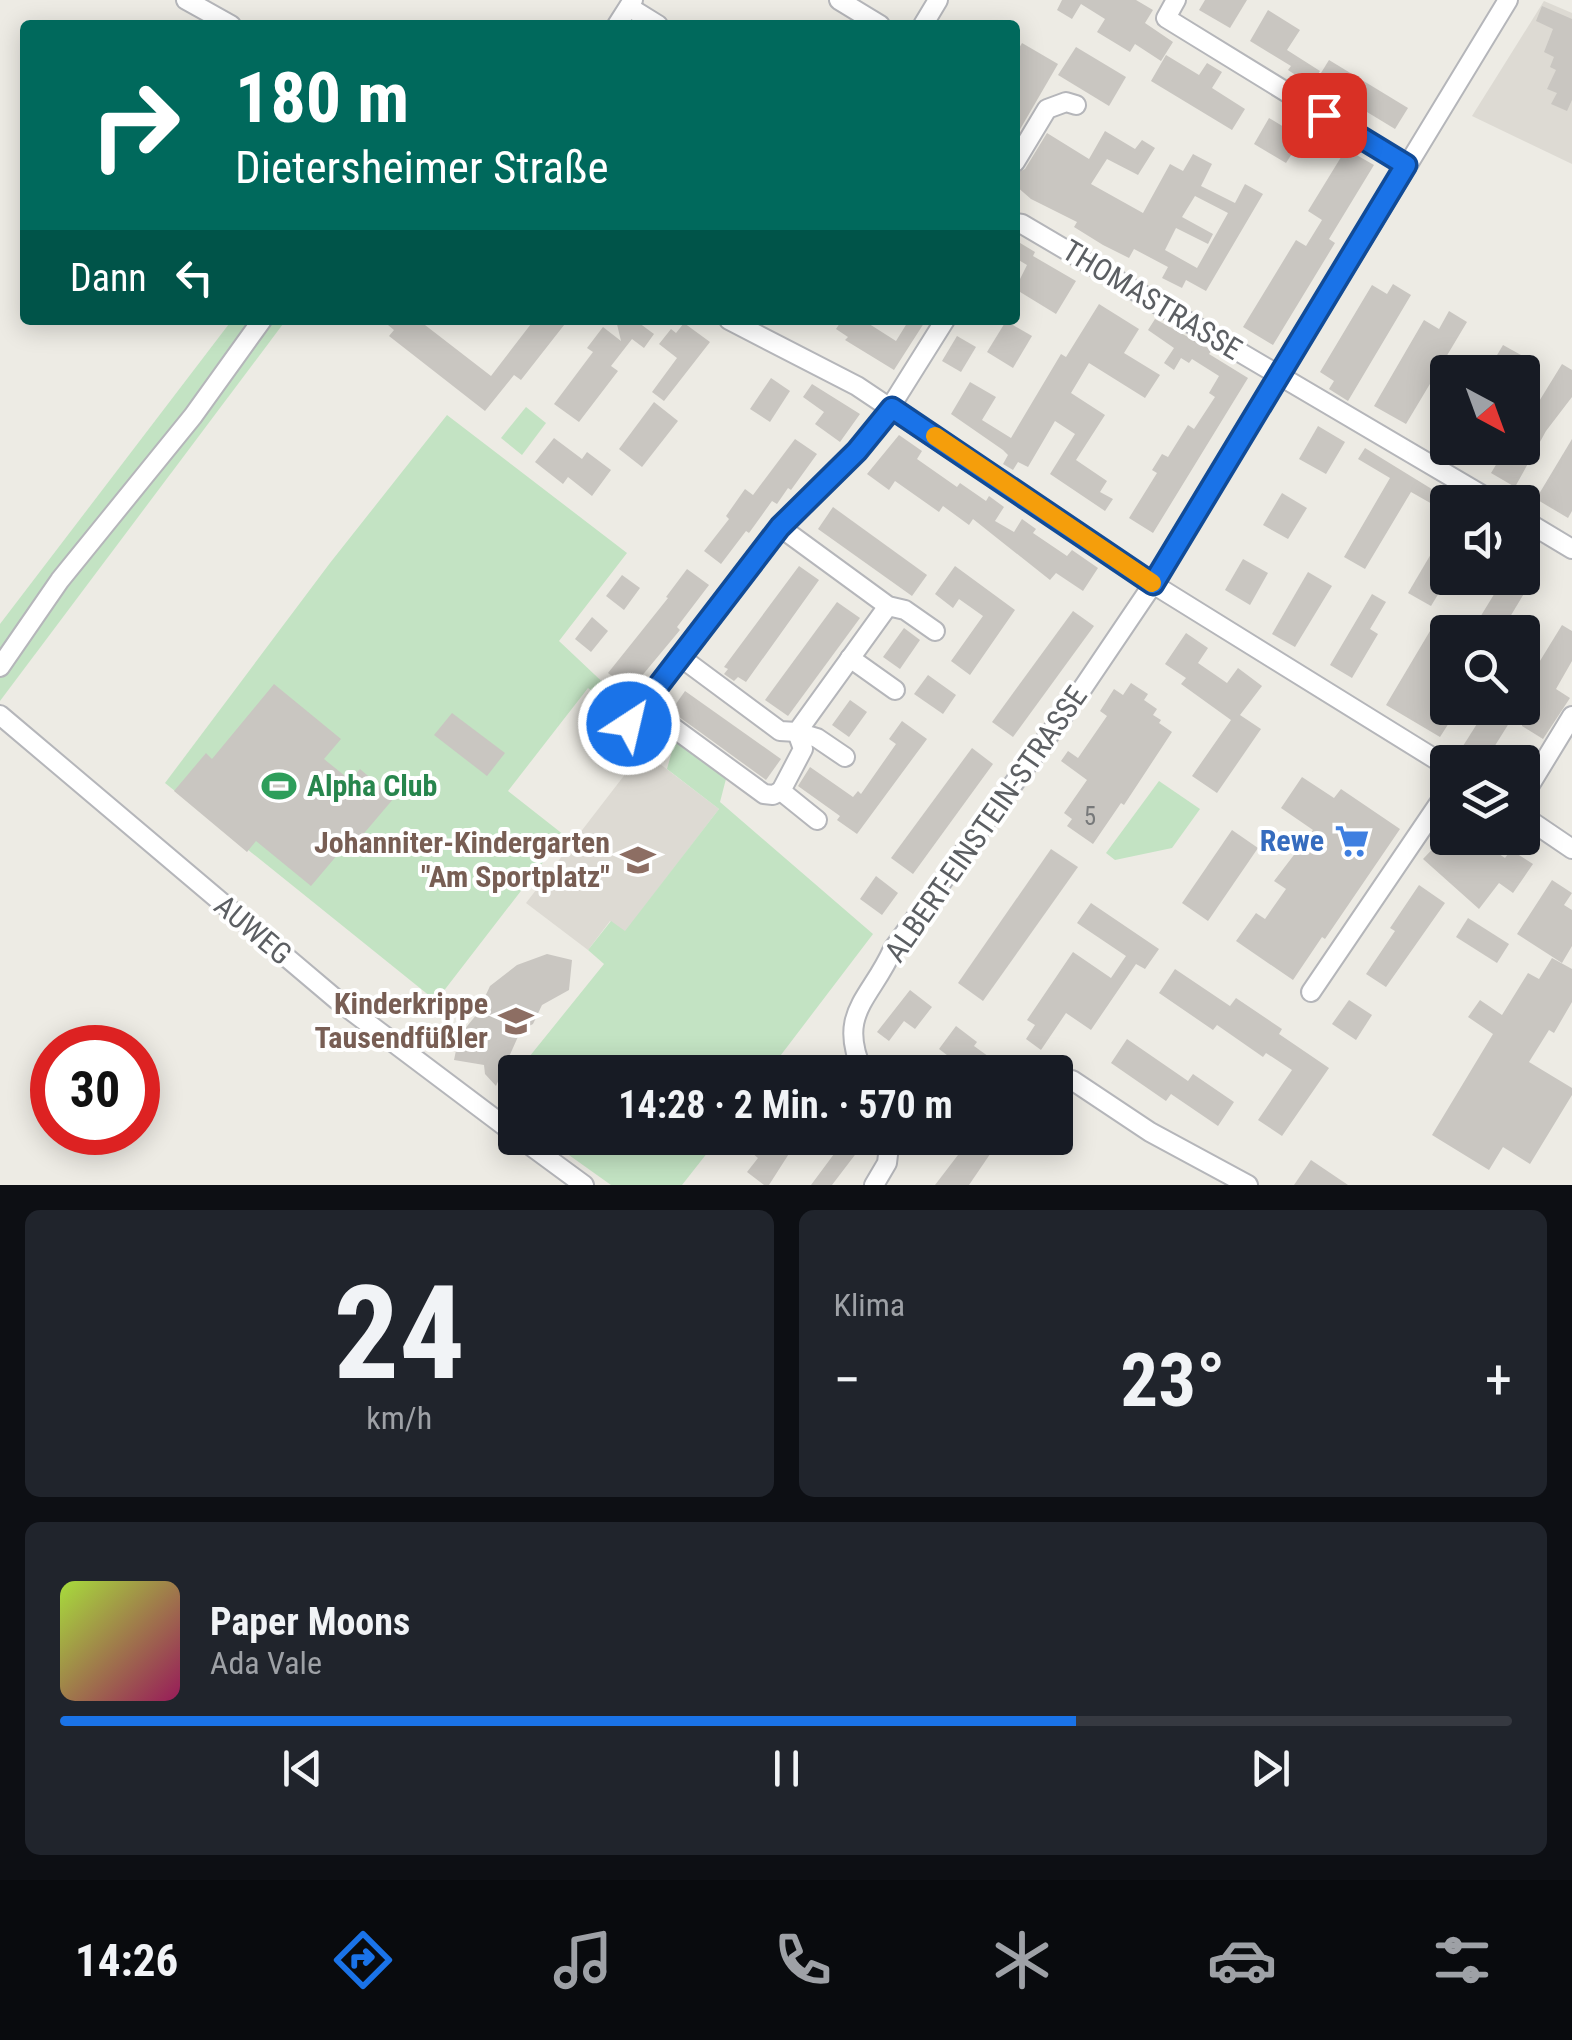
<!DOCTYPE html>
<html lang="de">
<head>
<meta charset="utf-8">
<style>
	:root { --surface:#171b24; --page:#20242c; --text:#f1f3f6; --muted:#9ea1a6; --line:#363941; --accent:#1a73e8 }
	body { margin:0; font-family:"Roboto Condensed",sans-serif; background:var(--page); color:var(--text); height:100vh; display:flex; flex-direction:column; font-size:38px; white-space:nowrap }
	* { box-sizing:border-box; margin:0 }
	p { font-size:32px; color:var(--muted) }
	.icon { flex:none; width:55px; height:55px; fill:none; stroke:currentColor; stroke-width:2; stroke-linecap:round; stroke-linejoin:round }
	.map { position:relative; height:1185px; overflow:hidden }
	.sheet { display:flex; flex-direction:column; gap:25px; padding:25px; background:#0d0f14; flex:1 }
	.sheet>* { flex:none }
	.banner { position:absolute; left:20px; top:20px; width:1000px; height:305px; border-radius:10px; box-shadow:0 5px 25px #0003; background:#00695c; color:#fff; overflow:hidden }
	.needle { width:65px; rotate:139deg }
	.fabs { position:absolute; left:1430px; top:355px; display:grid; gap:20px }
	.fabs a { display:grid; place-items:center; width:110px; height:110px; border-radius:10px; background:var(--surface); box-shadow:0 5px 25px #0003; font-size:50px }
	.speed { position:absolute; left:30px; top:1025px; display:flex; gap:20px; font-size:50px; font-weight:700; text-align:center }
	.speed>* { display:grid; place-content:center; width:130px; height:130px; border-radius:50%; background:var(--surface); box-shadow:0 5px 25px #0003; line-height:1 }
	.speed .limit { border:15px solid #d22; background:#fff; color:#111 }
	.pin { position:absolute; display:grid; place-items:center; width:85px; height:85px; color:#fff; margin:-42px; border-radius:20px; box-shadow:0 5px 15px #0006 }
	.me { position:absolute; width:110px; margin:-55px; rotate:35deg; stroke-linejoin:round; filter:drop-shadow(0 0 8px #0008) }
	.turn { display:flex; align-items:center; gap:35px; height:210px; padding:0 50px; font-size:45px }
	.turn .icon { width:130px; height:130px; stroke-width:2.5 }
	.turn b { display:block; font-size:70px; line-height:85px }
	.then { display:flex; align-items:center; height:95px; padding:0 50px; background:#0003; gap:20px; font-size:38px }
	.big { font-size:75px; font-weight:700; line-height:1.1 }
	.sheet .card { flex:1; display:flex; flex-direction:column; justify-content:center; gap:15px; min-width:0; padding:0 35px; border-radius:15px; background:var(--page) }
	.sheet .dial { align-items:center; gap:0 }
	.dial b { font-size:130px; line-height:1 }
	.song { display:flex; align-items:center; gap:30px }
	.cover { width:120px; height:120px; border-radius:15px; background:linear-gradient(135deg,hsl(80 70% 55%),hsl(330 70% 35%)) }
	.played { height:10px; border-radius:5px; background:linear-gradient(90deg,var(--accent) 70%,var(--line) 70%) }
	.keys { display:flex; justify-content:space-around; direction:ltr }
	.heat { display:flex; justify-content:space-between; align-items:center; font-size:55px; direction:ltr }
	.sheet .tiles { flex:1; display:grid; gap:25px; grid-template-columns:1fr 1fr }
	.card:last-child { grid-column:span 2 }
	.trip { position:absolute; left:498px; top:1055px; width:575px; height:100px; border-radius:10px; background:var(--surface); box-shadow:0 5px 25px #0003; font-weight:700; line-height:100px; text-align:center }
	.tabs { display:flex; height:160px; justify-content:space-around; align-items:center; background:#090b0e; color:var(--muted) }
	.tabs .icon { width:70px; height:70px }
	.tabs .active { color:var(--accent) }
	.tabs b { font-size:45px; color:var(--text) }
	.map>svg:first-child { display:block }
	.education { fill:#dddad3 }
	.green { fill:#c3e3c3 }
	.building { fill:#c9c6c1; fill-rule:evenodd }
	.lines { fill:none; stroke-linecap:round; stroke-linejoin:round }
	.minor-casing { stroke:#b5b6ba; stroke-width:22 }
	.minor { stroke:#fff; stroke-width:18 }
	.route-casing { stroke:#114b97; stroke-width:25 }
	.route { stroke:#1a73e8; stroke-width:18 }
	.slow { stroke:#f59e0b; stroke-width:18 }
	.labels { text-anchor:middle; stroke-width:8; stroke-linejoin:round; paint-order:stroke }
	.number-label { font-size:25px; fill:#77797a }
	.street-label { font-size:30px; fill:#5c5f63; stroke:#fff }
	.leisure-label { font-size:30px; font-weight:bold; fill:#27864d; stroke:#fff; text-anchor:start }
	.shop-label { font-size:30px; font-weight:bold; fill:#366cbe; stroke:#fff; text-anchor:end }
	.education-label { font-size:30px; font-weight:bold; fill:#785e54; stroke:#fff; text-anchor:end }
</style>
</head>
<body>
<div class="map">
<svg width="1572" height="1185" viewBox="0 0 1572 1185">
	<rect width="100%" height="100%" fill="#edebe4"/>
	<g class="education">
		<polygon points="1544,1 1572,13 1572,164 1472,116"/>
		<polygon points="643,751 719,809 625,932 610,921 588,950 526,903"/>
	</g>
	<g class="green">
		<polygon points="232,320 254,320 210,382 0,653 0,624"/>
		<polygon points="269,320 286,320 0,701 0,678 15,654"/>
		<polygon points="526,407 546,423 522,455 501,438"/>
		<polygon points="447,415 627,553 559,641 630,708 623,715 588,688 508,791 564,835 436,1001 165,783 330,563"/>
		<polygon points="664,730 727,775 720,802 873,934 768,1072 517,1072 604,964 588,950 611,921 625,931 719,809 667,769 672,751 660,736"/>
		<polygon points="1159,781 1200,809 1172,848 1115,860 1106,853"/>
		<polygon points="545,1138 719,1138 682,1185 611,1185"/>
	</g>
	<g class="building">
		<polygon points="1062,0 1136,0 1153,10 1145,23 1173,42 1161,61 1135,44 1130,52 1097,32 1105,19 1081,4 1072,19 1057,10"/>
		<polygon points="1205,0 1247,0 1230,28 1199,10"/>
		<polygon points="1542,6 1572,19 1572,100 1567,111 1551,104 1557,93 1547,89 1556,70 1550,67 1554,57 1544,52 1553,29 1536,21"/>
		<polygon points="1268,10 1300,30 1287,50 1320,71 1314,80 1303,73 1300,78 1288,70 1291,66 1250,41"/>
		<polygon points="1022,43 1058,64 1015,138 1015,55"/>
		<polygon points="1076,47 1126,77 1109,106 1058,75"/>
		<polygon points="1166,55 1199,75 1207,63 1222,72 1212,88 1245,109 1232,130 1151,81"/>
		<polygon points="1329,60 1408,108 1395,129 1316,81"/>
		<polygon points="1269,118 1302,138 1286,163 1254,144"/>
		<path d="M1105,131L1135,149L1142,140L1155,148L1138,175L1107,159L1091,184L1143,213L1170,164L1183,171L1193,154L1212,164L1201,186L1235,203L1245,184L1263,194L1206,291L1186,280L1182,288L1162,278L1168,267L1134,249L1129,258L1103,245L1074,227L1077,222L1031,199L1015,185V174L1025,169L1047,133L1089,159ZM1195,196L1228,213L1197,268L1165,250L1176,228L1208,244L1213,234L1182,217Z"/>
		<polygon points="1346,149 1374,165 1329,239 1335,243 1273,345 1243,327 1296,240 1306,246 1322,220 1308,211"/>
		<polygon points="1015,240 1035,252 1033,256 1076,281 1056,314 1015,289 1027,265 1015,258"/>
		<polygon points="1393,284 1411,295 1348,401 1329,389 1334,381 1320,372 1372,285 1387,294"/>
		<polygon points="1099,304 1139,329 1124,353 1160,375 1145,398 1089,363 1071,393 1105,415 1076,460 1107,481 1100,492 1113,499 1105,511 1050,474 1075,434 1055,421 1028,467 1018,462 1013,470 1003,464 1008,455 1003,450 951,414 970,382 996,397 982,420 1011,438 1061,354 1066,357"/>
		<polygon points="1449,311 1467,322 1406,424 1374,406 1424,320 1439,329"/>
		<polygon points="1155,319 1212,350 1209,354 1248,378 1153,533 1129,518 1157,473 1152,470 1162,454 1168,457 1188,425 1194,429 1215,397 1209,393 1219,376 1192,359 1189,363 1181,358 1174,370 1164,363 1174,348 1148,330"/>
		<polygon points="382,320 429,320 425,325 491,376 534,320 568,320 521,380 514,375 485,411 389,336 394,330"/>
		<polygon points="616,320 635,320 654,334 644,348 632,339 611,366 618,371 579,422 554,404 593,352 587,348 603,327 621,341"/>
		<polygon points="842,320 863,320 896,341 909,320 926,320 894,370 845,340 848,337 836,329"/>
		<polygon points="1006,321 1032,336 1013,368 987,352"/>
		<polygon points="684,323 710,342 664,401 652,392 677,358 659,344 671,329 676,333"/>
		<polygon points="957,336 976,347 961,372 942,361"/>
		<polygon points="1503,345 1521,355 1510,372 1487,372"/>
		<polygon points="1562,364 1572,370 1572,397 1546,431 1515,487 1491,473 1505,450 1522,448 1522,429"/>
		<polygon points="771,378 790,391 770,422 750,409"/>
		<polygon points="812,384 860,414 840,442 815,424 824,412 803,397"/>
		<polygon points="654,402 678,421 642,467 619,449"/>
		<polygon points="1318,426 1345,442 1326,474 1299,459"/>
		<polygon points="899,435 922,451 917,459 957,487 960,483 986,501 989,496 1004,507 995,521 1014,532 1022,519 1036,529 1033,533 1067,556 1072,550 1098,568 1083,591 1056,573 1050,580 973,519 969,525 943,506 939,512 895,481 889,490 867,474"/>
		<polygon points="554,438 582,459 587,452 611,470 592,496 568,477 563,484 535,462"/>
		<polygon points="795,439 817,454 791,490 788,488 777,504 772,501 749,533 746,531 721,564 704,551 729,519 726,516 745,489 753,495"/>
		<polygon points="1572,439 1572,511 1568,518 1536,499"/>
		<polygon points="1365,448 1448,499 1448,513 1411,492 1365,569 1344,557 1390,478 1358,459"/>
		<polygon points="1282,493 1307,508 1288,539 1263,525"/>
		<polygon points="833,507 927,575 912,596 818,529"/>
		<polygon points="1448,525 1448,578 1431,606 1408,593"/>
		<polygon points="1522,556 1540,567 1501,632 1471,632 1504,578 1522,578"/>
		<polygon points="1243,559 1268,573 1250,605 1225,590"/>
		<polygon points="799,566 819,580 746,682 738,677 734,681 724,674 728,669 724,667"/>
		<polygon points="955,566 1015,610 970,675 951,661 983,616 959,599 953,608 935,594"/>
		<polygon points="687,569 709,585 677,627 680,630 630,690 608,673 668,598 666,597"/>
		<polygon points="1308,572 1332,586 1295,647 1272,634"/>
		<polygon points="622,575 640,588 624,610 606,596"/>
		<polygon points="1372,594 1386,602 1370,629 1378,634 1352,678 1330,665"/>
		<polygon points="837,602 860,618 788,716 765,700"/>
		<polygon points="1073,611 1094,626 1013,737 992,722"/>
		<polygon points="592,617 608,631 591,652 575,639"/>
		<polygon points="1562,625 1572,631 1572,661 1556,689 1570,698 1543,739 1522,726 1522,661 1535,669"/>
		<polygon points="904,628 920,640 900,669 883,657"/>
		<polygon points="1430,631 1448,642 1448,695 1440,706 1454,715 1440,737 1386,705"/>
		<polygon points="1186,633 1208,648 1198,663 1214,674 1227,683 1238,668 1262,686 1240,715 1261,729 1217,793 1192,776 1231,720 1181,684 1186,678 1165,664"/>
		<polygon points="928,675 956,695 943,714 914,694"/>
		<polygon points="1131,683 1148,694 1144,700 1157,709 1153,715 1161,720 1159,723 1172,732 1124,805 1121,803 1093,844 1067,826 1072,819 1064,813 1087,780 1061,761 1068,751 1078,758 1107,716 1100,711 1114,689 1123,695"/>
		<polygon points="274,684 341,739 324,759 350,780 360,769 394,798 360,838 355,834 311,886 256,841 247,852 174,791 206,753 212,759"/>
		<polygon points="685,691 781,759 766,780 671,711"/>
		<polygon points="850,700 867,712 849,737 832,725"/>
		<polygon points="1487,708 1511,720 1486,760 1463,746"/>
		<polygon points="452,713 505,753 487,776 434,735"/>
		<polygon points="902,721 927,739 857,834 837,820 840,816 798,786 810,767 853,797 858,791 861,794 896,744 889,739"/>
		<polygon points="972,748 993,764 913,874 891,858"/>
		<polygon points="1302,777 1334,798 1341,789 1400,829 1325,939 1322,937 1293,980 1236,941 1256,913 1265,919 1286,889 1274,881 1313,830 1281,808"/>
		<polygon points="1232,830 1258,848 1208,921 1182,903"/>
		<polygon points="1443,838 1475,838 1505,858 1511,850 1533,864 1513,893 1499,883 1479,909 1423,859"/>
		<polygon points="1051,849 1078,867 983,1001 958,983"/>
		<polygon points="876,876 898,893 882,915 860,899"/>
		<polygon points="1552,880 1572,893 1564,905 1572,910 1572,946 1562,963 1517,934"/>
		<polygon points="1419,885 1445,903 1386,987 1366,974 1395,931 1390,928"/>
		<polygon points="1091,903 1159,949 1145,969 1136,964 1091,1030 1066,1013 1041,1050 1026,1039 1035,1025 1027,1020 1073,952 1111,978 1126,956 1077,923"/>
		<polygon points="1468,918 1509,944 1497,963 1456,937"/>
		<polygon points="547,954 572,960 569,990 542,1005 533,1024 521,1030 496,1086 485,1074 484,1065 454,1060 459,1036 477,1014 490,986 517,965"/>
		<polygon points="1552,958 1572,969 1572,1002 1554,1033 1549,1030 1529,1062 1572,1088 1572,1095 1530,1164 1503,1147 1489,1170 1432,1135 1493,1034 1468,1017 1480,1000 1502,1015 1528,973 1539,979"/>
		<polygon points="1175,969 1230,1006 1236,998 1282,1029 1279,1034 1329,1068 1282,1136 1258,1120 1292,1070 1266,1053 1263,1057 1217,1025 1213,1030 1159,993"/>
		<polygon points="910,990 932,1007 915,1029 904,1021 889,1041 877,1032"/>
		<polygon points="1349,1000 1372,1015 1356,1040 1332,1024"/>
		<polygon points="956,1026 977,1042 974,1046 1010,1072 988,1072 967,1056 960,1065 939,1049"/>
		<polygon points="1127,1039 1188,1081 1193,1074 1234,1102 1218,1126 1171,1094 1166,1101 1111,1063"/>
		<polygon points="764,1138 799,1138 769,1185 764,1185 747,1172 758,1158 752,1153"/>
		<polygon points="812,1138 857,1138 864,1143 832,1185 811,1185 834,1154"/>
		<polygon points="971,1138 1001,1138 969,1185 935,1185"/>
		<polygon points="1311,1160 1348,1185 1294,1185"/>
	</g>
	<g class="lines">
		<g class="minor-casing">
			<g id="minor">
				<polyline points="186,0 231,25"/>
				<polyline points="839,0 880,25"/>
				<polyline points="1176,0 1166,18 1405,165"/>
				<polyline points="629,7 658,25"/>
				<polyline points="617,25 633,0"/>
				<polyline points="923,25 938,0"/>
				<polyline points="1015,162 1047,109 1066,102 1076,105"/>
				<polyline points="1015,223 1022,224 1494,502"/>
				<polyline points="729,320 857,386 1153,584 1448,767"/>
				<polyline points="1522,519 1572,549"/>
				<polyline points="780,527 888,606 905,610 935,631"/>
				<polyline points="679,656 780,731 797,732 888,606"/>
				<polyline points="850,658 895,690"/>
				<polyline points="0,667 60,580 193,416 262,320"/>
				<polyline points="641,704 764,794 773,795 781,791"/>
				<polyline points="0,715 337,1000 515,1134"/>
				<polyline points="629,724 780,527 876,430 945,320"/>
				<polyline points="797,732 803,749 781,791 817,820"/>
				<polyline points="797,732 817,738 845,757"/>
				<polyline points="1522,798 1572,716"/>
				<polyline points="1522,815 1572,849"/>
				<polyline points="1311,992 1448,790"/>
				<path d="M863,1072C836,1013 871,999 893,949L1076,698L1153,584L1508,0"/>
				<polyline points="1072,1080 1150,1132 1248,1185"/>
				<polyline points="520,1138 584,1185"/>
				<polyline points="874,1185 887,1163 890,1138"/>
			</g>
		</g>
		<use href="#minor" class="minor"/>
	</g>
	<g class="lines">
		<g class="route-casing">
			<polyline id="route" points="629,724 780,527 857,451 892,408 1153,584 1406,165 1324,115"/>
		</g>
		<use href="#route" class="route"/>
		<polyline class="slow" points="935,436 1152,583"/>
	</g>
	<defs>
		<g id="stadium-bare" transform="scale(2.7)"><path d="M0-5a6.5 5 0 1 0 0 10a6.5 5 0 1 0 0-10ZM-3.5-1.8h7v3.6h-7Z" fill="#2e9e5b" stroke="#fff" stroke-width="2.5" paint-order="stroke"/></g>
		<g id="supermarket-bare" transform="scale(2.7)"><path d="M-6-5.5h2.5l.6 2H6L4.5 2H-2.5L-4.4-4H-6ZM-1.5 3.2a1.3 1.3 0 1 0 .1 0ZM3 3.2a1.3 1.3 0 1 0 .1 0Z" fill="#3f7fe0" stroke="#fff" stroke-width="2.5" paint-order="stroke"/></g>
		<g id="school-bare" transform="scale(2.7)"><path d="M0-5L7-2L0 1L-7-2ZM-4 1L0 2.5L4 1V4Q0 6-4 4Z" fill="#8d6e63" stroke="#fff" stroke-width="2.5" paint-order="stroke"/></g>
	</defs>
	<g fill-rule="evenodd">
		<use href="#stadium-bare" x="279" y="786"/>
		<use href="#supermarket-bare" x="1352" y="841"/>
		<use href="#school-bare" x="638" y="860"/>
		<use href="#school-bare" x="516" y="1021"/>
	</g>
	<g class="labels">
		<g class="number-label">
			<text x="1090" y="825">5</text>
		</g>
		<g class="street-label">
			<text transform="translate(1152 300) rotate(31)" y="10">THOMASTRASSE</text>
			<text transform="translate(986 824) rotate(-55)" y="10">ALBERT-EINSTEIN-STRASSE</text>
			<text transform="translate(253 930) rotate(40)" y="10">AUWEG</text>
		</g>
		<g class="leisure-label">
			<text x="307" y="796">Alpha Club</text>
		</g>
		<g class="shop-label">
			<text x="1324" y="851">Rewe</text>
		</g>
		<g class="education-label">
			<text x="610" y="853">Johanniter-Kindergarten<tspan x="610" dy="34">"Am Sportplatz"</tspan></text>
			<text x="488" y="1014">Kinderkrippe<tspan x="488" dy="34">Tausendfüßler</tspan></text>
		</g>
	</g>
</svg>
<div class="fabs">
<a><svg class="needle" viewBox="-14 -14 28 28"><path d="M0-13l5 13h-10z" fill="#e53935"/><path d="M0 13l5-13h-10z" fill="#9ea1a6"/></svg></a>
<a><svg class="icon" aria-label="sound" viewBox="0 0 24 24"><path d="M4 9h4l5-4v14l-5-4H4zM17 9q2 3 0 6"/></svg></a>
<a><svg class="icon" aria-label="search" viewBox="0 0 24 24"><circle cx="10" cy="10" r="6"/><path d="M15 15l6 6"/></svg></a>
<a><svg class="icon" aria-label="layers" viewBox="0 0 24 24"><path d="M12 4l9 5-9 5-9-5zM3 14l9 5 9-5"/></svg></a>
</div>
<div class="speed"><div class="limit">30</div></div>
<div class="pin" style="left:1324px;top:115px;background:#d93025"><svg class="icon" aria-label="arrive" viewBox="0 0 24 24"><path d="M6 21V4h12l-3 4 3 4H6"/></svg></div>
<svg class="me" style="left:629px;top:724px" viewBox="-20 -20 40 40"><circle r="17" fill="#1a73e8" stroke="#fff" stroke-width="3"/><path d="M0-11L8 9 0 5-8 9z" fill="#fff"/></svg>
<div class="trip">14:28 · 2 Min. · 570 m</div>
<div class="banner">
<div class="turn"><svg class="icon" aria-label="right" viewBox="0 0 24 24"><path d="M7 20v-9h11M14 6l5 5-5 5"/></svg><div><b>180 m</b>Dietersheimer Straße</div></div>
<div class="then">Dann<svg class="icon" aria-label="left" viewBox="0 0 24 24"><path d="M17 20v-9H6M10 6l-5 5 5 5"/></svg></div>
</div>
</div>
<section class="sheet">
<div class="tiles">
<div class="card dial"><b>24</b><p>km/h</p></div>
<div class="card"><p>Klima</p>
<div class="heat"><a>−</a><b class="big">23°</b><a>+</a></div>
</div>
<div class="card">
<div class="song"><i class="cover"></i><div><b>Paper Moons</b><p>Ada Vale</p></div></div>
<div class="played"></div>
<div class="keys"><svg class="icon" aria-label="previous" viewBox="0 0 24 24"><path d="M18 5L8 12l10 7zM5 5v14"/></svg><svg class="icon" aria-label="pause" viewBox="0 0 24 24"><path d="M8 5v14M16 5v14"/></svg><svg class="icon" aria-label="next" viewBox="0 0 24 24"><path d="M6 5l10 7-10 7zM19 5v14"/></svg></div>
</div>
</div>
</section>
<nav class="tabs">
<b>14:26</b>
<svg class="icon active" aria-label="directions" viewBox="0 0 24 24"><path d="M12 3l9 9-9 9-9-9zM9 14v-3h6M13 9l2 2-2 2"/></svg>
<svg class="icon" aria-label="music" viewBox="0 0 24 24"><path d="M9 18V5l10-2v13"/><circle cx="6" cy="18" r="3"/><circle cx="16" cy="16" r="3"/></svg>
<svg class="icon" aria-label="phone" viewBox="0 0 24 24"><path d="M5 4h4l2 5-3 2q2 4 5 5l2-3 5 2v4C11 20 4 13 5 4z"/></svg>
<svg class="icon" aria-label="climate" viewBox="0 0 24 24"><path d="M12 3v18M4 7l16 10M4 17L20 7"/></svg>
<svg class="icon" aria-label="car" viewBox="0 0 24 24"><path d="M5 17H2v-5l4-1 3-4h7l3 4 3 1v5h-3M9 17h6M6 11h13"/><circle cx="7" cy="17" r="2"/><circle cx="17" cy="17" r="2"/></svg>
<svg class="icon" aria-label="filters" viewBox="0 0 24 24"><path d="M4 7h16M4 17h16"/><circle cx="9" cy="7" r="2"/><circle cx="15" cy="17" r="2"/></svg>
</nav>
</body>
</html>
